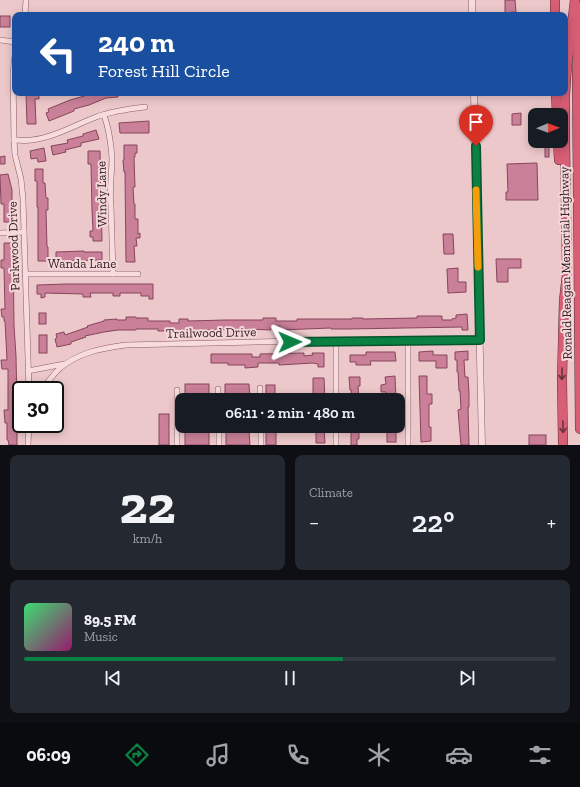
<!DOCTYPE html>
<html lang="en">
<head>
<meta charset="utf-8">
<style>
	:root { --surface:#171b24; --page:#242831; --text:#f1f3f6; --muted:#9ea1a6; --line:#363941; --accent:#0b8043 }
	body { margin:0; font-family:"Zilla Slab",serif; background:var(--page); color:var(--text); height:100vh; display:flex; flex-direction:column; font-size:15px; white-space:nowrap }
	* { box-sizing:border-box; margin:0 }
	p { font-size:13px; color:var(--muted) }
	.icon { flex:none; width:22px; height:22px; fill:none; stroke:currentColor; stroke-width:2; stroke-linecap:round; stroke-linejoin:round }
	.map { position:relative; height:445px; overflow:hidden }
	.sheet { display:flex; flex-direction:column; gap:10px; padding:10px; background:#0d0f14; flex:1 }
	.sheet>* { flex:none }
	.banner { position:absolute; left:12px; top:12px; width:556px; height:84px; border-radius:8px; box-shadow:0 2px 10px #0003; background:#1a4fa0; color:#fff; overflow:hidden }
	.needle { width:26px; rotate:89deg }
	.fabs { position:absolute; left:528px; top:108px; display:grid; gap:8px }
	.fabs a { display:grid; place-items:center; width:40px; height:40px; border-radius:8px; background:var(--surface); box-shadow:0 2px 10px #0003; font-size:20px }
	.speed { position:absolute; left:12px; top:381px; display:flex; gap:8px; font-size:20px; font-weight:700; text-align:center }
	.speed>* { display:grid; place-content:center; width:52px; height:52px; border-radius:50%; background:var(--surface); box-shadow:0 2px 10px #0003; line-height:1 }
	.speed .limit { border:2px solid #111; border-radius:6px; background:#fff; color:#111 }
	.pin { position:absolute; display:grid; place-items:center; width:34px; height:34px; color:#fff; margin:-41px -17px; border-radius:50% 50% 50% 0; rotate:-45deg; box-shadow:0 0 4px #0007 }
	.pin .icon { rotate:45deg }
	.me { position:absolute; width:44px; margin:-22px; rotate:89deg; stroke-linejoin:round; filter:drop-shadow(0 0 3px #0008) }
	.turn { display:flex; align-items:center; gap:14px; height:84px; padding:0 20px; font-size:18px }
	.turn .icon { width:52px; height:52px; stroke-width:2.5 }
	.turn b { display:block; font-size:28px; line-height:34px }
	.big { font-size:30px; font-weight:600; line-height:1.1 }
	.sheet .tile { flex:1; display:flex; flex-direction:column; justify-content:center; gap:6px; min-width:0; padding:0 14px; border-radius:8px; background:var(--page) }
	.sheet .dial { align-items:center; gap:0 }
	.dial b { font-size:52px; line-height:1 }
	.song { display:flex; align-items:center; gap:12px }
	.cover { width:48px; height:48px; border-radius:6px; background:linear-gradient(135deg,hsl(140 70% 55%),hsl(320 70% 35%)) }
	.played { height:4px; border-radius:2px; background:linear-gradient(90deg,var(--accent) 60%,var(--line) 60%) }
	.keys { display:flex; justify-content:space-around; direction:ltr }
	.heat { display:flex; justify-content:space-between; align-items:center; font-size:22px; direction:ltr }
	.sheet .tiles { flex:1; display:grid; gap:10px; grid-template-columns:1fr 1fr }
	.tile:last-child { grid-column:span 2 }
	.trip { position:absolute; left:175px; top:393px; width:230px; height:40px; border-radius:8px; background:var(--surface); box-shadow:0 2px 10px #0003; font-weight:600; line-height:40px; text-align:center }
	.tabs { display:flex; height:64px; justify-content:space-around; align-items:center; background:#090b0e; color:var(--muted) }
	.tabs .icon { width:28px; height:28px }
	.tabs .selected { color:var(--accent) }
	.tabs b { font-size:18px; color:var(--text) }
	.map>svg:first-child { display:block }
	.building { fill:#c98098; stroke:#86455c }
	.lines { fill:none; stroke-linecap:round; stroke-linejoin:round }
	.minor-casing { stroke:#885e67; stroke-width:6 }
	.tertiary-casing { stroke:#885e67; stroke-width:7 }
	.motorway-casing { stroke:#56323c; stroke-width:10 }
	.minor { stroke:#f8dbdd; stroke-width:5 }
	.tertiary { stroke:#f8dbdd; stroke-width:6 }
	.motorway { stroke:#d75e75; stroke-width:9 }
	.oneway { stroke:#68333e }
	.route-casing { stroke:#07532c; stroke-width:10 }
	.route { stroke:#0b8043; stroke-width:7 }
	.slow { stroke:#f59e0b; stroke-width:7 }
	.labels { text-anchor:middle; stroke-width:4; stroke-linejoin:round; paint-order:stroke }
	.street-label { font-size:13px; fill:#392127; stroke:#f4d7d9 }
</style>
</head>
<body>
<div class="map">
<svg width="580" height="445" viewBox="0 0 580 445">
	<rect width="100%" height="100%" fill="#edc8ca"/>
	<g class="building">
		<polygon points="505,0 515,0 516,12 511,12 511,15 505,15"/>
		<rect x="0" y="16" width="10" height="11"/>
		<polygon points="26,93 39,93 39,99 35,99 36,124 27,124"/>
		<polygon points="95,93 118,93 118,97 106,98 89,105 74,109 74,111 49,121 46,113 49,112 48,109 70,100"/>
		<polygon points="521,113 521,125 512,125 512,114"/>
		<polygon points="149,121 149,133 120,133 119,123"/>
		<polygon points="96,130 99,139 81,143 81,146 65,150 66,152 53,155 51,146 68,143 67,140 83,136 83,134"/>
		<polygon points="124,145 137,145 137,153 135,153 135,157 134,157 135,187 133,187 134,204 135,204 135,219 138,219 138,234 140,233 140,238 136,238 137,246 134,246 135,262 126,262 125,172 124,172 123,160 124,160"/>
		<rect x="545" y="147" width="4" height="10"/>
		<polygon points="44,148 46,161 38,162 37,158 31,159 30,151"/>
		<polygon points="88,151 100,151 102,241 93,241 93,237 90,237 90,231 93,231 92,210 91,164 88,164"/>
		<polygon points="5,156 5,164 0,164 0,157"/>
		<polygon points="537,163 538,200 506,200 506,192 508,192 507,164"/>
		<polygon points="35,169 43,169 43,183 45,183 46,198 48,198 48,210 46,210 47,247 48,247 48,261 38,261 38,207 37,207 37,181 35,181"/>
		<polygon points="8,174 12,190 12,210 13,210 13,222 4,222 4,204 1,204 0,175"/>
		<polygon points="443,234 453,234 454,254 444,254"/>
		<polygon points="4,243 13,243 14,326 16,356 17,406 15,406 15,426 17,426 17,445 9,445 8,440 7,440 7,423 5,423 4,410 8,410 8,369 2,369 1,360 7,360 5,321 4,321 4,317 2,317 1,309 5,309 4,268 1,268 1,260 4,260"/>
		<polygon points="84,251 84,252 102,252 102,260 56,261 56,252"/>
		<polygon points="496,259 521,259 521,268 508,268 508,282 497,282"/>
		<polygon points="458,268 458,282 466,282 466,292 448,293 447,269"/>
		<polygon points="66,284 153,284 153,299 149,299 149,296 141,296 141,293 120,293 120,296 113,296 113,293 90,293 91,297 83,297 83,294 45,293 45,297 41,298 41,294 37,294 37,285"/>
		<rect x="39" y="313" width="7" height="11"/>
		<polygon points="467,314 468,330 462,330 462,327 348,329 331,329 331,328 280,330 280,326 271,327 271,330 245,329 175,331 158,331 158,329 136,329 136,330 118,330 104,332 85,336 86,337 71,342 71,344 57,347 55,339 57,338 56,334 64,332 65,335 88,327 87,326 104,321 104,320 117,319 117,320 126,320 126,317 136,317 136,318 148,318 148,321 170,321 170,323 179,323 179,319 188,319 188,321 225,320 263,320 263,318 276,318 276,321 297,321 297,319 352,319 352,318 363,318 363,319 417,318 417,316 442,316 442,320 452,320 452,319 456,318 456,315"/>
		<rect x="39" y="335" width="8" height="18"/>
		<polygon points="433,351 433,355 447,355 447,368 436,368 436,361 419,361 419,352"/>
		<polygon points="468,351 468,360 464,360 465,377 468,377 469,393 469,407 468,407 469,445 461,445 458,410 461,409 460,391 459,391 458,372 457,372 457,360 455,360 455,352"/>
		<polygon points="366,352 395,352 396,361 370,361 371,365 356,365 356,362 350,362 350,355 366,355"/>
		<polygon points="304,353 304,356 313,355 312,353 324,353 324,367 318,367 318,364 313,363 279,365 279,363 258,363 258,367 245,368 245,365 228,365 228,363 211,363 211,354 252,354 252,357 260,357 260,354"/>
		<polygon points="395,376 396,400 387,400 386,392 381,392 381,385 386,384 385,377"/>
		<polygon points="419,376 427,376 427,394 432,394 432,404 429,404 429,427 431,427 431,441 421,442"/>
		<polygon points="349,377 360,377 360,386 358,386 359,400 352,400 351,390 350,390"/>
		<polygon points="313,378 324,378 325,400 313,400"/>
		<rect x="185" y="384" width="24" height="16"/>
		<polygon points="225,384 249,384 250,400 225,400"/>
		<rect x="266" y="385" width="9" height="15"/>
		<rect x="159" y="414" width="10" height="31"/>
		<rect x="266" y="426" width="10" height="19"/>
		<polygon points="324,428 325,443 316,443 316,429"/>
		<polygon points="359,428 359,439 357,439 357,445 351,445 351,429"/>
		<rect x="387" y="428" width="9" height="14"/>
		<polygon points="226,431 249,431 250,445 226,445"/>
		<rect x="185" y="432" width="24" height="13"/>
		<rect x="529" y="435" width="17" height="10"/>
	</g>
	<g class="lines">
		<g class="minor-casing">
			<g id="minor">
				<polyline points="25,15 26,0"/>
				<polyline points="0,40 15,42"/>
				<polyline points="15,55 13,73 14,140 15,155 21,179 23,199 29,390"/>
				<path d="M104,115C109,129 111,143 112,158C112,174 109,190 111,206L113,274"/>
				<path d="M14,140C20,140 26,141 32,140C55,137 75,125 96,117C112,111 128,109 145,107"/>
				<polyline points="0,233 24,232"/>
				<polyline points="25,274 138,274"/>
				<polyline points="408,341 408,445"/>
				<polyline points="28,371 64,364"/>
				<polyline points="260,388 260,400"/>
				<polyline points="218,389 218,400"/>
				<path d="M42,390C47,383 52,376 58,370C76,353 102,348 126,345L336,340L408,341L480,340"/>
				<polyline points="177,390 177,445"/>
				<polyline points="336,400 336,340"/>
				<polyline points="219,426 219,445"/>
				<polyline points="261,426 261,445"/>
				<polyline points="177,427 261,426"/>
				<polyline points="28,445 29,424"/>
				<polyline points="336,445 336,426"/>
			</g>
		</g>
		<g class="tertiary-casing">
			<g id="tertiary">
				<polyline points="472,0 472,15"/>
				<polyline points="474,93 482,445"/>
			</g>
		</g>
		<g class="motorway-casing">
			<g id="motorway">
				<polyline points="555,0 555,15"/>
				<polyline points="579,7 577,78 580,429"/>
				<polyline points="556,93 557,115"/>
				<polyline points="558,141 559,160"/>
				<polyline points="563,445 562,379 564,300 567,274 565,141 565,95 567,65 575,0"/>
			</g>
		</g>
		<use href="#minor" class="minor"/>
		<use href="#tertiary" class="tertiary"/>
		<use href="#motorway" class="motorway"/>
	</g>
	<defs><path id="oneway-shaft" d="M-6 0H5M1.5-3L5.5 0L1.5 3" fill="none" stroke-width="1.6" stroke-linecap="round" stroke-linejoin="round"/></defs>
	<g class="oneway">
		<use href="#oneway-shaft" transform="translate(562 374) rotate(91)"/>
		<use href="#oneway-shaft" transform="translate(563 427) rotate(89)"/>
	</g>
	<g class="lines">
		<g class="route-casing">
			<polyline id="route" points="290,342 480,340 476,146"/>
		</g>
		<use href="#route" class="route"/>
		<polyline class="slow" points="476,190 478,267"/>
	</g>
	<g class="labels">
		<g class="street-label">
			<text transform="translate(101 194) rotate(-91)" y="5">Windy Lane</text>
			<text transform="translate(13 246) rotate(-92)" y="5">Parkwood Drive</text>
			<text x="82" y="268">Wanda Lane</text>
			<text transform="translate(565 263) rotate(-91)" y="5">Ronald Reagan Memorial Highway</text>
			<text transform="translate(211 332) rotate(-1)" y="5">Trailwood Drive</text>
		</g>
	</g>
</svg>
<div class="fabs">
<a><svg class="needle" viewBox="-14 -14 28 28"><path d="M0-13l5 13h-10z" fill="#e53935"/><path d="M0 13l5-13h-10z" fill="#9ea1a6"/></svg></a>
</div>
<div class="speed"><div class="limit">30</div></div>
<div class="pin" style="left:476px;top:146px;background:#d93025"><svg class="icon" aria-label="arrive" viewBox="0 0 24 24"><path d="M6 21V4h12l-3 4 3 4H6"/></svg></div>
<svg class="me" style="left:290px;top:342px" viewBox="-20 -20 40 40"><path d="M0-17L14 15 0 8-14 15z" fill="#0b8043" stroke="#fff" stroke-width="4"/></svg>
<div class="trip">06:11 · 2 min · 480 m</div>
<div class="banner">
<div class="turn"><svg class="icon" aria-label="left" viewBox="0 0 24 24"><path d="M17 20v-9H6M10 6l-5 5 5 5"/></svg><div><b>240 m</b>Forest Hill Circle</div></div>
</div>
</div>
<section class="sheet">
<div class="tiles">
<div class="tile dial"><b>22</b><p>km/h</p></div>
<div class="tile"><p>Climate</p>
<div class="heat"><a>−</a><b class="big">22°</b><a>+</a></div>
</div>
<div class="tile">
<div class="song"><i class="cover"></i><div><b>89.5 FM</b><p>Music</p></div></div>
<div class="played"></div>
<div class="keys"><svg class="icon" aria-label="previous" viewBox="0 0 24 24"><path d="M18 5L8 12l10 7zM5 5v14"/></svg><svg class="icon" aria-label="pause" viewBox="0 0 24 24"><path d="M8 5v14M16 5v14"/></svg><svg class="icon" aria-label="next" viewBox="0 0 24 24"><path d="M6 5l10 7-10 7zM19 5v14"/></svg></div>
</div>
</div>
</section>
<nav class="tabs">
<b>06:09</b>
<svg class="icon selected" aria-label="directions" viewBox="0 0 24 24"><path d="M12 3l9 9-9 9-9-9zM9 14v-3h6M13 9l2 2-2 2"/></svg>
<svg class="icon" aria-label="music" viewBox="0 0 24 24"><path d="M9 18V5l10-2v13"/><circle cx="6" cy="18" r="3"/><circle cx="16" cy="16" r="3"/></svg>
<svg class="icon" aria-label="phone" viewBox="0 0 24 24"><path d="M5 4h4l2 5-3 2q2 4 5 5l2-3 5 2v4C11 20 4 13 5 4z"/></svg>
<svg class="icon" aria-label="climate" viewBox="0 0 24 24"><path d="M12 3v18M4 7l16 10M4 17L20 7"/></svg>
<svg class="icon" aria-label="car" viewBox="0 0 24 24"><path d="M5 17H2v-5l4-1 3-4h7l3 4 3 1v5h-3M9 17h6M6 11h13"/><circle cx="7" cy="17" r="2"/><circle cx="17" cy="17" r="2"/></svg>
<svg class="icon" aria-label="filters" viewBox="0 0 24 24"><path d="M4 7h16M4 17h16"/><circle cx="9" cy="7" r="2"/><circle cx="15" cy="17" r="2"/></svg>
</nav>
</body>
</html>
